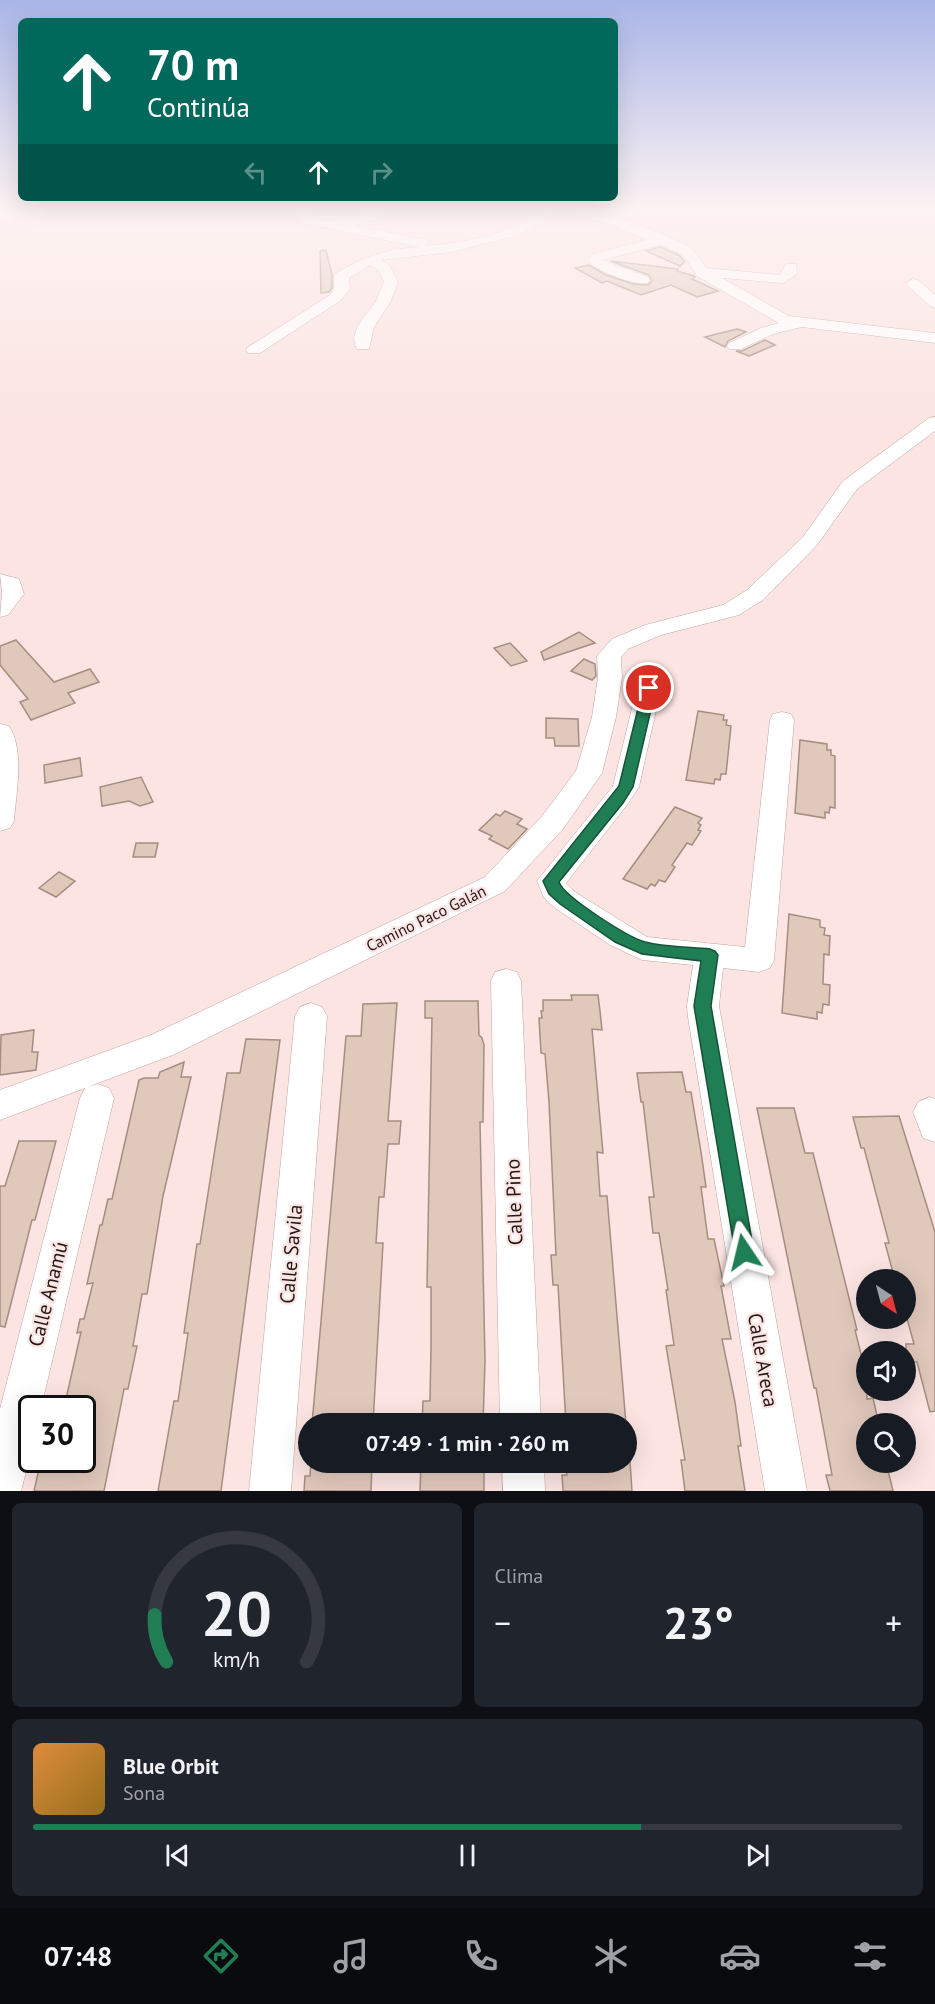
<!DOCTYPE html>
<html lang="es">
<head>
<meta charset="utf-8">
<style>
	:root { --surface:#171b24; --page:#20242c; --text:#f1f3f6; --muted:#9ea1a6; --line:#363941; --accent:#207e55 }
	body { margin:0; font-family:"PT Sans",sans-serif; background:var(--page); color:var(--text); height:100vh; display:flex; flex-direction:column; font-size:22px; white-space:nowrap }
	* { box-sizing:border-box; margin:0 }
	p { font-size:20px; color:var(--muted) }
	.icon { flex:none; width:33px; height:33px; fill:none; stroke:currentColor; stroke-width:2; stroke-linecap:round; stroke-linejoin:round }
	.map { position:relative; height:1491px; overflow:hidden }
	.drawer { display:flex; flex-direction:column; gap:12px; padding:12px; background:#0d0f14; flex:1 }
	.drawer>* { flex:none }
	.guide { position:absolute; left:18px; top:18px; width:600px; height:183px; border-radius:9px; box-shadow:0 6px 24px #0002; background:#00695c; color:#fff; overflow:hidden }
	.needle { width:39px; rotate:144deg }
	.tools { position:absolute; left:856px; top:1269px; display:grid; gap:12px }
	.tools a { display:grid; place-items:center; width:60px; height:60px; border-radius:50%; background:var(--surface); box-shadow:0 6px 24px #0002; font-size:30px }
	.speed { position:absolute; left:18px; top:1395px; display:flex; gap:12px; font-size:30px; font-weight:700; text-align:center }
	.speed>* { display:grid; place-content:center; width:78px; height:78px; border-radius:50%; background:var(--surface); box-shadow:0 6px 24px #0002; line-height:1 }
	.speed .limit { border:3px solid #111; border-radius:9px; background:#fff; color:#111 }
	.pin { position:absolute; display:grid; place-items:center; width:51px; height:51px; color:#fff; margin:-26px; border:3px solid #fff; border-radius:50%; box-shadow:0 2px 6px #0007 }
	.me { position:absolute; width:66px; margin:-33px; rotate:350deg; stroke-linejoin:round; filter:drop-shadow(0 0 4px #0008) }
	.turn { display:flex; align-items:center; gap:21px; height:126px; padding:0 30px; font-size:27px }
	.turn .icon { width:78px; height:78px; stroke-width:2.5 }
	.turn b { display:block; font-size:42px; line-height:51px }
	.lanes { display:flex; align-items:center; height:57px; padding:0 30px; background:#0003; justify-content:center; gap:30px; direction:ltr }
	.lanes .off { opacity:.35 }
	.big { font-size:45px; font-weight:600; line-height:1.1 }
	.drawer .widget { flex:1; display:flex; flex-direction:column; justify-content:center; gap:9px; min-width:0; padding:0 21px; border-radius:9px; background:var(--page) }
	.drawer .dial { align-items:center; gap:0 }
	.dial svg { height:156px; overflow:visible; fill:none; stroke:var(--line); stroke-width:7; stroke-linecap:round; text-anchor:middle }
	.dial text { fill:var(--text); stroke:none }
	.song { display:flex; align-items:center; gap:18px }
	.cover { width:72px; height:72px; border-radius:9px; background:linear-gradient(135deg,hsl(30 70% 55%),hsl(40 70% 35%)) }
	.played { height:6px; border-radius:3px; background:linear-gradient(90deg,var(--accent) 70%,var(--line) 70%) }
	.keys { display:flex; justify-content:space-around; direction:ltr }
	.heat { display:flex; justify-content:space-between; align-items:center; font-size:33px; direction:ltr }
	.drawer .tiles { flex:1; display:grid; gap:12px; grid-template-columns:1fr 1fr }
	.widget:last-child { grid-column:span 2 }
	.trip { position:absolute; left:298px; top:1413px; width:339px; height:60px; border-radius:30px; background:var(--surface); box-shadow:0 6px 24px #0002; font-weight:600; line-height:60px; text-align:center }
	.tabs { display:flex; height:96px; justify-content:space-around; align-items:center; background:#090b0e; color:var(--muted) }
	.tabs .icon { width:42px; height:42px }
	.tabs .on { color:var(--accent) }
	.tabs b { font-size:27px; color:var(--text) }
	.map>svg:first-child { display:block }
	.building { fill:#e0c8bb; stroke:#a48e81; stroke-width:1.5 }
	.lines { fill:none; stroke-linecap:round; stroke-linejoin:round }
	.minor-casing { stroke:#bfa4a1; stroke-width:1 }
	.minor { fill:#fff; fill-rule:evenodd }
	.route { fill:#207e55; stroke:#155237; stroke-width:1.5 }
	.labels { text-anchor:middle; stroke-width:4.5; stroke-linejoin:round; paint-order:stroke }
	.street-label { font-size:16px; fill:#231918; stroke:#fbe4e2 }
	.near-street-label { font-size:20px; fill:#231918; stroke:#fbe4e2 }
</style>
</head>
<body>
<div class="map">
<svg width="935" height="1491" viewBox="0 0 935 1491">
	<rect width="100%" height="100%" fill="#fbe4e2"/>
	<g class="building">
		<polygon points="660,247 678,255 685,261 680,266 646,251"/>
		<polygon points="326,250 332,275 332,288 329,292 321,293 320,251"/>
		<polygon points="611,261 678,269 677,271 694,276 695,277 692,279 718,291 697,297 671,285 641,295 607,281 602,283 575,268 589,265 606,275 634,284 648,285 652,281 649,275"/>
		<polygon points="737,329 746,332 728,341 725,347 705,337"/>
		<polygon points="765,340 775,345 749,356 736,351 742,351"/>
		<polygon points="579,632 595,643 544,660 541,652"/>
		<polygon points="16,640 54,682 90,669 99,682 68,693 75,703 31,720 20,702 28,699 0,665 0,646"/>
		<polygon points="510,643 516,649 527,661 511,666 494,648"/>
		<polygon points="584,659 595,664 596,676 592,680 571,671"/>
		<polygon points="698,711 724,715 723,720 727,720 726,725 731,726 726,774 721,774 720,780 715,779 714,784 686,780"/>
		<polygon points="546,718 578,719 579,746 555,746 554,738 546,738"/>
		<polygon points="800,740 827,744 827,750 831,750 831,755 835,756 835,808 830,807 829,813 825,812 825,818 795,813"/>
		<polygon points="80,758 82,776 45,783 44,765"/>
		<polygon points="141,777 153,802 140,806 129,801 102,806 100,787"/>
		<polygon points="675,807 702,818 698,823 701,825 698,830 701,831 692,845 687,843 672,865 675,867 665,882 659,880 655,886 651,884 647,889 623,879"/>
		<polygon points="505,811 522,819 517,824 527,829 508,849 489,839 492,836 479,830 496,814 500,816"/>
		<polygon points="136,843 158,843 155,857 133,857"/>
		<polygon points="59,872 75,881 56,897 39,888"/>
		<polygon points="789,914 820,920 820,927 825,928 824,935 830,936 829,955 824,954 823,984 830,985 829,1005 823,1004 822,1013 817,1012 817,1019 782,1013"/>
		<polygon points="571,995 598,995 600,1011 602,1030 592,1029 603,1153 597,1152 600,1196 607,1196 626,1424 566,1424 558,1285 553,1285 551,1255 556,1255 549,1102 545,1054 541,1053 539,1018 542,1018 541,1011 543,1011 543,1000 572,1000"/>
		<polygon points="425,1001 478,1001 479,1035 482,1038 484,1045 483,1122 480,1122 485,1361 483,1424 422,1424 423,1401 430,1401 431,1346 431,1287 427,1287 432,1018 425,1018"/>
		<polygon points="397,1003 388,1121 401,1121 399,1144 388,1144 384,1197 379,1197 376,1243 383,1243 373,1424 312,1424 346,1036 361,1036 363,1004"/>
		<polygon points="34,1030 32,1052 38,1052 36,1070 0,1075 1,1035"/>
		<polygon points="246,1039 280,1040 221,1491 158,1491 174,1401 178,1401 188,1333 184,1333 197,1244 200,1244 227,1073 240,1073"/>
		<polygon points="184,1062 181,1077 191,1077 163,1196 147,1294 142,1294 133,1346 137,1346 128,1389 124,1389 104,1491 34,1491 41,1460 82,1460 82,1408 64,1408 81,1332 77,1333 80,1319 84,1319 93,1283 87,1284 100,1225 102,1225 108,1199 112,1199 139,1080 144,1078 158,1078 160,1072"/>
		<polygon points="682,1072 686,1092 691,1092 701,1152 706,1187 701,1187 708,1239 714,1239 724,1286 721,1286 731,1339 722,1339 735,1402 741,1446 738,1446 745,1491 685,1491 681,1460 685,1460 666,1346 674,1345 666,1290 668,1290 659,1233 653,1233 649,1197 654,1197 643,1102 641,1102 637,1073"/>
		<polygon points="757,1108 794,1108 805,1153 813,1153 857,1330 855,1330 867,1378 867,1399 873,1398 879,1424 867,1424 867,1462 886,1462 893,1491 830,1491 826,1475 832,1475 816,1388 814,1388"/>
		<polygon points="899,1116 935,1232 935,1411 930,1412 917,1362 906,1362 906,1344 914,1344 906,1315 906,1280 895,1280 885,1243 889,1243 864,1148 861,1148 853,1117"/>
		<polygon points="19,1141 56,1141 35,1220 32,1220 5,1327 0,1326 0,1186 5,1186"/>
		<polygon points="311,1462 372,1462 371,1491 304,1491 305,1476 310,1476"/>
		<polygon points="421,1462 484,1462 484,1491 420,1491"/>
		<polygon points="568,1462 630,1462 632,1491 563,1491 562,1475 567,1475 565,1465"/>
	</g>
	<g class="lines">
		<g class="minor-casing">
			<g id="minor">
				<polygon points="0,213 21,213 0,221"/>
				<path d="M294,213H309C326,230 350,215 370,213C376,213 383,213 390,213L388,216L355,226L426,240L428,243L425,246C452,244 484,239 509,229C532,220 529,213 558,213L519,235L451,252L382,260L390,266L398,282L391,301L374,327L369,349H357C347,332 367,315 376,301C379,295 381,288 384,282L379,271L370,265L349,278L350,289L340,301L260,353H248L246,350L248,347L330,295L334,289V276L336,273C368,255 382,250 419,247L303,223Z"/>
				<path d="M576,213C584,213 592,212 600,213C617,215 672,238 688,246C696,251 701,260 706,268L780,275L786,264H796L797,274L783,283L722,278L789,316L935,333V343L802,327L773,334L741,349H729L727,346L729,343L761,328L779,323L697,276L687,260L679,253L660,245L603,260L648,277L650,280L648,283C635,286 596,271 588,261L592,254L647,240L603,222L578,216Z"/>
				<polygon points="913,279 918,280 935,295 935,308 930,306 908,286 906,283"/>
				<polygon points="935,417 935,431 857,489 817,545 763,600 739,615 661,635 628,649 621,657 622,677 616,717 602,773 563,829 505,891 173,1055 87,1087 97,1084 109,1088 114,1098 41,1408 32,1408 32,1448 21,1491 0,1491 0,1409 80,1098 85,1088 0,1120 0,1090 151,1035 485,877 543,815 576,771 592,717 598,677 597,656 612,639 645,625 723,605 747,590 803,537 843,481 929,418"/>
				<polygon points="0,574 19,579 24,594 8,615 0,617 2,593"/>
				<polygon points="649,680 658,683 661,688 639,787 627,805 566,883 575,892 647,937 745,947 770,720 773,714 782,712 791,714 794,720 774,960 770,968 759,972 723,968 719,1006 807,1491 765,1491 688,1017 687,1006 693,965 642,960 610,945 555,908 544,898 537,881 613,786 637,688 640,683"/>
				<path d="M0,724L9,726C25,751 16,793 14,821L10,828L0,831Z"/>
				<polygon points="506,969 517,972 521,981 541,1424 500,1424 491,981 495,972"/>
				<polygon points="311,1003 322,1007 327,1016 291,1491 249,1491 295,1016 300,1007"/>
				<polygon points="930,1097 935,1099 935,1142 923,1138 913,1112 918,1102"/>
				<polygon points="502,1462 544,1462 545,1491 503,1491"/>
			</g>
		</g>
		<use href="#minor" class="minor"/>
	</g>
	<linearGradient id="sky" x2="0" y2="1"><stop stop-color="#aab6e8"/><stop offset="0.5" stop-color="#fdf3f2"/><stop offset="1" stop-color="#fdf3f2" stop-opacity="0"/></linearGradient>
	<rect width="935" height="422" fill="url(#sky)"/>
	<path class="route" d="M649,684L656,688L633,787L623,803L559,882C564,897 628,937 645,942C665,947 689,947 710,949L715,951L718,955L711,1006L754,1252L751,1259L744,1262L737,1259L735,1252L694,1006L701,961L642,954L615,942L560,904L549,894L543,881L619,786L643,688Z"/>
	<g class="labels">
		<g class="street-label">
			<text transform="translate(426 918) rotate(-26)" y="6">Camino Paco Galán</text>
		</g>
		<g class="near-street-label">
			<text transform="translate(514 1202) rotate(-92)" y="7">Calle Pino</text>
			<text transform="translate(291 1254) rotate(-85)" y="7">Calle Savila</text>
			<text transform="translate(48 1294) rotate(-76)" y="7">Calle Anamú</text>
			<text transform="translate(763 1360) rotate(80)" y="7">Calle Areca</text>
		</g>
	</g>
</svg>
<div class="tools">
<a><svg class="needle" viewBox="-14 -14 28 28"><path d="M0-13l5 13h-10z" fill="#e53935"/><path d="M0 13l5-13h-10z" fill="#9ea1a6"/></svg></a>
<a><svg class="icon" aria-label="sound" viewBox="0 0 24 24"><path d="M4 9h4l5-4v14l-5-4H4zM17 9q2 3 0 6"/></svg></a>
<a><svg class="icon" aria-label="search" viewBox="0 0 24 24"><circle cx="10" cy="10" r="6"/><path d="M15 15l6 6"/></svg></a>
</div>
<div class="speed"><div class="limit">30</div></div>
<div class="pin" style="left:649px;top:688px;background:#d93025"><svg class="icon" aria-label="arrive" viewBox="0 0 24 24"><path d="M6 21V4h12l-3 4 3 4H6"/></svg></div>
<svg class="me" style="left:744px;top:1252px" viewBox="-20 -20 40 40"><path d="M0-17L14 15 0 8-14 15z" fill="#207e55" stroke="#fff" stroke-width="4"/></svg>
<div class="trip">07:49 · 1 min · 260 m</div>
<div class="guide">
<div class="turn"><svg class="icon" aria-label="ahead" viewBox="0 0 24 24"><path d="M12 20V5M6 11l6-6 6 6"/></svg><div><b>70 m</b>Continúa</div></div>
<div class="lanes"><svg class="icon off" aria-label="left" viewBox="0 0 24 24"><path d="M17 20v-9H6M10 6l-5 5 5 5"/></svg><svg class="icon" aria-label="ahead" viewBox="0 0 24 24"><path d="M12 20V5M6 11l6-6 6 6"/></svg><svg class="icon off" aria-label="right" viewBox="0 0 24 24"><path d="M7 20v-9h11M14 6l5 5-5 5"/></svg></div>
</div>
</div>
<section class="drawer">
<div class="tiles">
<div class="widget dial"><svg viewBox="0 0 100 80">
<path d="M14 69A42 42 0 1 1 86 69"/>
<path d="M14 69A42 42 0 0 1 8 45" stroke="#207e55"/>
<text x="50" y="56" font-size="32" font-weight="700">20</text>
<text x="50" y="72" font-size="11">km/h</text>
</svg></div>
<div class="widget"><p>Clima</p>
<div class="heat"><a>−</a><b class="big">23°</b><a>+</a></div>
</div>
<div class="widget">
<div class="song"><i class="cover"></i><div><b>Blue Orbit</b><p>Sona</p></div></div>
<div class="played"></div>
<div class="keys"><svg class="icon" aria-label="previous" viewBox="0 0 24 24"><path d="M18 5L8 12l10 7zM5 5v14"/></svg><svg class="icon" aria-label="pause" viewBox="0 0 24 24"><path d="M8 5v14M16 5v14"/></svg><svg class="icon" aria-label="next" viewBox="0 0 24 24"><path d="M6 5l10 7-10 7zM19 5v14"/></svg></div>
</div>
</div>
</section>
<nav class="tabs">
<b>07:48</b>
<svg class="icon on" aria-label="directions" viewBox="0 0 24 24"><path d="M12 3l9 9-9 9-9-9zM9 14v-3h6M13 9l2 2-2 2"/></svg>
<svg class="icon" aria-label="music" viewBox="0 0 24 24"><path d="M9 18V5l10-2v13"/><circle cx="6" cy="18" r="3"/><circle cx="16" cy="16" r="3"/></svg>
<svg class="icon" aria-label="phone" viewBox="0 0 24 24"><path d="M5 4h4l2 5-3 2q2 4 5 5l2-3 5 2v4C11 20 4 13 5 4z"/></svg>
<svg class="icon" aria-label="climate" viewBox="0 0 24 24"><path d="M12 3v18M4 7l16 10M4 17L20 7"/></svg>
<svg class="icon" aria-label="car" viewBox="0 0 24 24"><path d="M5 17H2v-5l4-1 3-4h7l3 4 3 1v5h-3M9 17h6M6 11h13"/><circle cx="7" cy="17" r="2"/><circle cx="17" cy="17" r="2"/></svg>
<svg class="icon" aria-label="filters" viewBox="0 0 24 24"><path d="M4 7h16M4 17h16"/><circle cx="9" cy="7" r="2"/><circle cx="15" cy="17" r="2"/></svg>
</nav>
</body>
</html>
